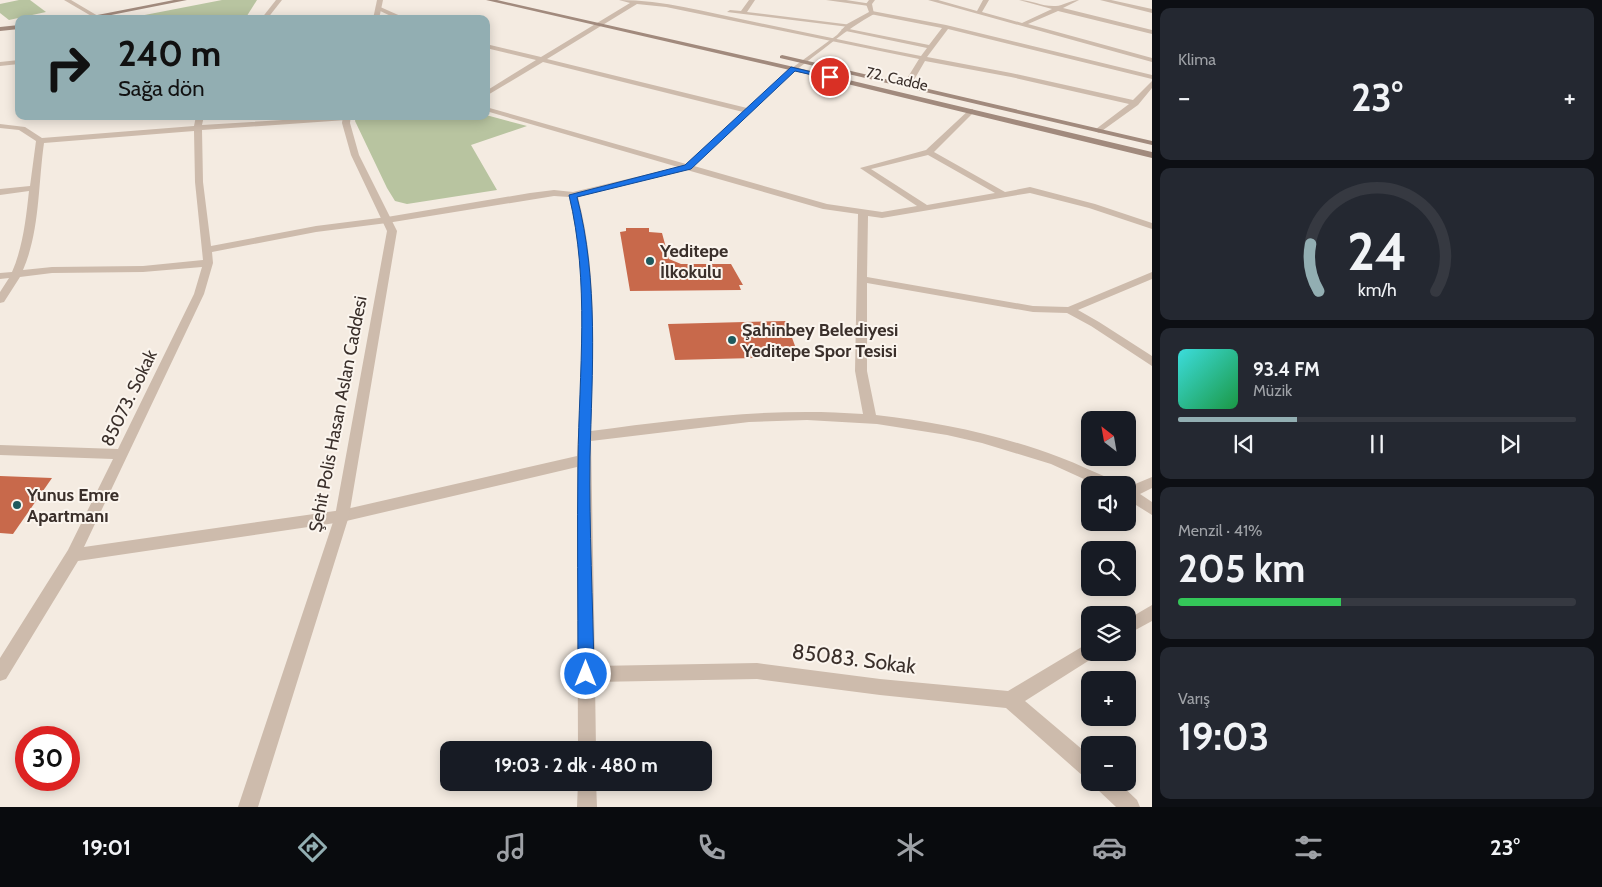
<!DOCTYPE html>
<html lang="tr">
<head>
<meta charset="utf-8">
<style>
	:root { --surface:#171b24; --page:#242831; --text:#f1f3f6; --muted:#9ea1a6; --line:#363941; --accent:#92aeb2 }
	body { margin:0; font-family:Cabin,sans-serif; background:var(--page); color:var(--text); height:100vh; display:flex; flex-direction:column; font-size:19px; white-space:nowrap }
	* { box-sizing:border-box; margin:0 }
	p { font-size:16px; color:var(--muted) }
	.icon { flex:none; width:28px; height:28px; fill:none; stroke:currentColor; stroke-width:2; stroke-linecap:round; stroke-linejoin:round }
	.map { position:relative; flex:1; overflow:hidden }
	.details { display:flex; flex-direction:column; gap:8px; padding:8px; background:#0d0f14; width:450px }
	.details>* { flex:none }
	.guide { position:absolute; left:15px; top:15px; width:475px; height:105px; border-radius:10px; box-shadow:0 2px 12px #0003; background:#92aeb2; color:#111; overflow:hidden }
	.needle { width:32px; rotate:329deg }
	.fabs { position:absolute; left:1081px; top:411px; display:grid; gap:10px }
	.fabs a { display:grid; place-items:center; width:55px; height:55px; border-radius:10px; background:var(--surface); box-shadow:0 2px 12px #0003; font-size:25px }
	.speed { position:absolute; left:15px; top:726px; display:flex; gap:10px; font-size:25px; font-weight:700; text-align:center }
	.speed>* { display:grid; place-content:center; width:65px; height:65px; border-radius:50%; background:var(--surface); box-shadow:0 2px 12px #0003; line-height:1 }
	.speed .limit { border:8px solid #d22; background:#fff; color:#111 }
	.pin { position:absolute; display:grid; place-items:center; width:42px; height:42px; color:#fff; margin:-21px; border:2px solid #fff; border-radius:50%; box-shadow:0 1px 5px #0007 }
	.me { position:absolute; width:55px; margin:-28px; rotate:0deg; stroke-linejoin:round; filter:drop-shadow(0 0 4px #0008) }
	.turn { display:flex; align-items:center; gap:18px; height:105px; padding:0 20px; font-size:22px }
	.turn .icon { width:65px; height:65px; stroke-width:2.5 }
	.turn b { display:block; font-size:35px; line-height:42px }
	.big { font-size:38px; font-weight:700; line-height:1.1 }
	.details .tile { flex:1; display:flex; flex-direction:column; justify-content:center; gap:8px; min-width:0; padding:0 18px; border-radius:10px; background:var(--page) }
	.details .dial { align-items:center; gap:0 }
	.dial svg { height:130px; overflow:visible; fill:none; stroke:var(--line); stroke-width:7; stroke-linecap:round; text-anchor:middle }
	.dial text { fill:var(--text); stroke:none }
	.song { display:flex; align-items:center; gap:15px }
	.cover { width:60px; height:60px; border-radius:8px; background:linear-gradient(135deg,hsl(180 70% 55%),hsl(140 70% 35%)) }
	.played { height:5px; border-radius:2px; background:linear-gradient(90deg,var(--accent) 30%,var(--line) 30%) }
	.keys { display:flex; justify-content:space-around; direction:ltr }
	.heat { display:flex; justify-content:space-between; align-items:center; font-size:28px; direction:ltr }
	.charge { height:8px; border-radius:4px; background:linear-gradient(90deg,#34c759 41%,var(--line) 0) }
	.trip { position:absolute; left:440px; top:741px; width:272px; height:50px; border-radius:10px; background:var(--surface); box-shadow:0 2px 12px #0003; font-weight:700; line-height:50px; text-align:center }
	.tabs { display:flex; height:80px; justify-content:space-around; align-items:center; background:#090b0e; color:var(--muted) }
	.tabs .icon { width:35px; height:35px }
	.tabs .active { color:var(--accent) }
	.tabs b { font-size:22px; color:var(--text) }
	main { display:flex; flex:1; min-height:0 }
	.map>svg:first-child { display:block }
	.green { fill:#b8c4a0 }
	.building { fill:#c8694b }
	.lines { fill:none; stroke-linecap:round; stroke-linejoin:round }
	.minor { fill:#cdbbac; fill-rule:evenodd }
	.tertiary { fill:#cdbbac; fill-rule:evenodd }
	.secondary { fill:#a18a7d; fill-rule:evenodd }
	.route { fill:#1a73e8; stroke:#114b97 }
	.poi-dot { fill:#1f5a5e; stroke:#fbf5ee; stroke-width:2 }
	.labels { text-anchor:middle; stroke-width:4; stroke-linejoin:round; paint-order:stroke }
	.far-street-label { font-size:15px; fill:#3b302b; stroke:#fbf5ee }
	.poi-label { font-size:18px; font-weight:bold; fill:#3b302b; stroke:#fbf5ee; text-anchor:start }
	.street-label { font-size:18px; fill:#3b302b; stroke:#fbf5ee }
	.near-street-label { font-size:21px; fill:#3b302b; stroke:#fbf5ee }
</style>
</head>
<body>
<main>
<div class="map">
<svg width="1152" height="807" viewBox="0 0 1152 807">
	<rect width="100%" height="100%" fill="#f4ebe1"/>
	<g class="green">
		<polygon points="19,0 30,0 46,12 9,20 0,13 0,4"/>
		<polygon points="222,0 257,0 245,19 124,19"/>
		<polygon points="486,115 527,126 471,145 497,190 407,204 395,201 387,188 355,121 356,116"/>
	</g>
	<g class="building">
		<polygon points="626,228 649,228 649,232 662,233 669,259 681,264 731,264 743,285 739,285 741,290 630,291 620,232 626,231"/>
		<polygon points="786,321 799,357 675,360 668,324"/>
		<polygon points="0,476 52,478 13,534 0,533"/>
	</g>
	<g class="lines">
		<g class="minor">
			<polygon points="64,0 71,0 98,16 93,17"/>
			<polygon points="276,0 282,0 267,19 261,19"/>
			<path d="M619,0C664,0 706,12 750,21C807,33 864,45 921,56L927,48L841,30L844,28L929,45L942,28L870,14L872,11L946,25L1152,75V79L948,29L927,57L1011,73L1133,100L1152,81V88L1138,105L1099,133L1095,131L1096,129L1129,104L1011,77L925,61L911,85L907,87L903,85L919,59L666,7L637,4L547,59L747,108L792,68H796V70L694,166L827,204L882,212L917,206L860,168L926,150L970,109H973V113L934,152L1005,192L1030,187L1095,204L1152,223V229L1089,208L1030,193L882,218L868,216L867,277L1033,306L1068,307L1152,272V279L1078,310L1099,322L1152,356V366L1091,326L1067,313L1033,312L867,283V371L876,415C939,422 1000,435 1059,457C1078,464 1096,473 1115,481L1117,485H1097L1051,464L982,443L947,435L877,424L807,420L749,422L591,441L595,666L757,663L880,679L1008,691L1090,642V652H1097L1096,656L1025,701L1090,756V778L1083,776L1006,708L880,695L757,679L595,682L596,750H578L577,467L342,522L78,561L6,679L0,681V658L68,550L113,459L0,455V445L118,449L194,294L202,267L143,272L52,273L20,277L4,302L0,303V292L9,278L0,279V273L12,272C23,247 26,218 29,191L0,195V189L30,186L36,141L19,130L0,128V124L25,127L42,138L194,126L196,116H204L202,125L349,116V120H346L202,130L203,182L211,246L316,226L387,217L530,193L554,190L573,192L678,167L486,111V107L686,164L743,112L543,62L486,96V91L536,60L486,48V44L541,57L630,3ZM194,131L195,182L203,260L143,266L52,267L23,270C40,231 38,185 44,143ZM928,155L995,193L927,205L871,169ZM687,170L823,209L858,214L855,371L863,414C771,407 682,419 591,431C593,353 598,273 578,197ZM554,196L569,197C589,281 581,371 577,456L342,510L84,547L204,294L213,263L212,252L316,232L387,223Z"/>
			<polygon points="749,0 755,0 747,12 852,25 849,27 727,12 730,10 741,11"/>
			<polygon points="826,0 846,0 872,4 869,6"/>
			<path d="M928,0H938L977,11L983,0H989L982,12L1022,23L1052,9L1019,0C1032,0 1043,7 1056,6C1063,6 1070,0 1079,0L1063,8L1152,30V34L1058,11L1028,24L1152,58V62Z"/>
			<polygon points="1100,0 1111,0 1152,9 1152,13"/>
			<polygon points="378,6 405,18 406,19 397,19 376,9"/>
			<polygon points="19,60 19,64 0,66 0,62"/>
			<polygon points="1152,477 1152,488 1140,494 1152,502 1152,515 1128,500 1128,487"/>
			<polygon points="1152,605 1152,621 1128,634 1128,619"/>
			<polygon points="578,782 596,782 597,807 577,807"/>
			<polygon points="1095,782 1118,782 1137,800 1140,807 1116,807 1097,789"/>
		</g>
		<g class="tertiary">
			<polygon points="377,0 383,0 379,19 373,19"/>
			<path d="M869,0H875L872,4L874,14C846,29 822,51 796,70H792V68L837,35L847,24L869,12L866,4Z"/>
			<polygon points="343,116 351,116 350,123 359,155 397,231 349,516 258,807 238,807 335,516 387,231 351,155 342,123"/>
		</g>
		<g class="secondary">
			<polygon points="174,0 187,0 91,19 77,19"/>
			<polygon points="486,0 497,0 794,67 1152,152 1152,158 794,71"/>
			<polygon points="19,25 19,29 0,31 0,27"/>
			<polygon points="782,55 1152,141 1152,145 780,58 780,56"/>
		</g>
	</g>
	<path class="route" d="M791,67L833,77L830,79L795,71L691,169L577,197C599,281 592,371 590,457C589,529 593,602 594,674L591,679L586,681L581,679L578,674C578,603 577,532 578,461C579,372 590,282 569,195L685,165Z"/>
	<g class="poi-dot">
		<circle cx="650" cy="261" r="5"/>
		<circle cx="732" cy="340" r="5"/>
		<circle cx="17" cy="505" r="5"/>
	</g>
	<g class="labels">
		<g class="far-street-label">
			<text transform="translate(897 79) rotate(13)" y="5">72. Cadde</text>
		</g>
		<g class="poi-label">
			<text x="660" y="257">Yeditepe<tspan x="660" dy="21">İlkokulu</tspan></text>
			<text x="742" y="336">Şahinbey Belediyesi<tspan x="742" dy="21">Yeditepe Spor Tesisi</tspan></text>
			<text x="27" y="501">Yunus Emre<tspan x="27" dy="21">Apartmanı</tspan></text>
		</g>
		<g class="street-label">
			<text transform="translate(129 398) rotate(-64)" y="6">85073. Sokak</text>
			<text transform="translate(338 414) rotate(-79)" y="6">Şehit Polis Hasan Aslan Caddesi</text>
		</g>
		<g class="near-street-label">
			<text transform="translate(854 659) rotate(7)" y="7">85083. Sokak</text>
		</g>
	</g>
</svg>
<div class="fabs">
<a><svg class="needle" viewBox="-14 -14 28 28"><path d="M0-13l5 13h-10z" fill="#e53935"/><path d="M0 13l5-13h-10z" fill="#9ea1a6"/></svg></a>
<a><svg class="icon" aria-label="sound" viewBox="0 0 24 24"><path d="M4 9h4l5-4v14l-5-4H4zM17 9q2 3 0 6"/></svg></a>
<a><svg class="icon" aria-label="search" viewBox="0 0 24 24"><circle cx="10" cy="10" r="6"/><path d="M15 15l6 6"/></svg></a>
<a><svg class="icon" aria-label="layers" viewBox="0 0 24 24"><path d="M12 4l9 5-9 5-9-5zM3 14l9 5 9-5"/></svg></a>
<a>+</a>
<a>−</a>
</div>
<div class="speed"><div class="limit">30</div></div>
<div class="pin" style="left:830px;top:77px;background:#d93025"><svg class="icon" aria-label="arrive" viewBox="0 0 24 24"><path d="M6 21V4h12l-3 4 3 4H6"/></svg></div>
<svg class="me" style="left:586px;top:674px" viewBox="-20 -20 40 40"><circle r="17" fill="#1a73e8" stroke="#fff" stroke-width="3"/><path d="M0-11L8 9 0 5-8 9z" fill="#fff"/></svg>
<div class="trip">19:03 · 2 dk · 480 m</div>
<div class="guide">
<div class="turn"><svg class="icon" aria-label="right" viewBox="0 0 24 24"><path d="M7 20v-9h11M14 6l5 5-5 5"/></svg><div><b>240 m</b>Sağa dön</div></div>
</div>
</div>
<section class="details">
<div class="tile"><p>Klima</p>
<div class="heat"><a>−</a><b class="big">23°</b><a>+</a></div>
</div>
<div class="tile dial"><svg viewBox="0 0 100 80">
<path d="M14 69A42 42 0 1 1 86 69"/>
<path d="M14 69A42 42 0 0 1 9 40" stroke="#92aeb2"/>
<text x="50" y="56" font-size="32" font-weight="700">24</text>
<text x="50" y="72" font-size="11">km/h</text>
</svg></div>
<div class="tile">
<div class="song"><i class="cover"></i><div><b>93.4 FM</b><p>Müzik</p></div></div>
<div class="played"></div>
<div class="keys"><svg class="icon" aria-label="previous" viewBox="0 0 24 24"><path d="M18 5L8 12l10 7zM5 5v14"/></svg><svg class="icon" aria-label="pause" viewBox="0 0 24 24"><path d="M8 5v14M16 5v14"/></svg><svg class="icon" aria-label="next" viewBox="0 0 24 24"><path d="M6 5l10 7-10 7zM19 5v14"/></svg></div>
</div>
<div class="tile"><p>Menzil · 41%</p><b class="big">205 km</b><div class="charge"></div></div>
<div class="tile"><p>Varış</p><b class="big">19:03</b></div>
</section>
</main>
<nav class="tabs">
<b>19:01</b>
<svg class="icon active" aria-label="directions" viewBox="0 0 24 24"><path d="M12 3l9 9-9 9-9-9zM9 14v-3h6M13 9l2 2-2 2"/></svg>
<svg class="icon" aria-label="music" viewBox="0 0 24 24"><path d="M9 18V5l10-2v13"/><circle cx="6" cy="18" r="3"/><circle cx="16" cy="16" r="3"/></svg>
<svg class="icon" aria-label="phone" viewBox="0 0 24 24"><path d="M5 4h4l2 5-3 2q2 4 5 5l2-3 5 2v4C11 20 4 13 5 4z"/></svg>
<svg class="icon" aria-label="climate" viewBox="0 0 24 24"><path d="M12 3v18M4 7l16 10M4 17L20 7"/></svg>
<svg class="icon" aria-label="car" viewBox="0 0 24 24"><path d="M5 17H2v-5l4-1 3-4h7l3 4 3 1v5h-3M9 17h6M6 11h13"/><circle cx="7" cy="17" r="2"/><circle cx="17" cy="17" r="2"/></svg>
<svg class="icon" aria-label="filters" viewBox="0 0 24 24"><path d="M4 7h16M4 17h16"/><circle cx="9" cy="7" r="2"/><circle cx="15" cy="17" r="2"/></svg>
<b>23°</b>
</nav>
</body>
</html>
